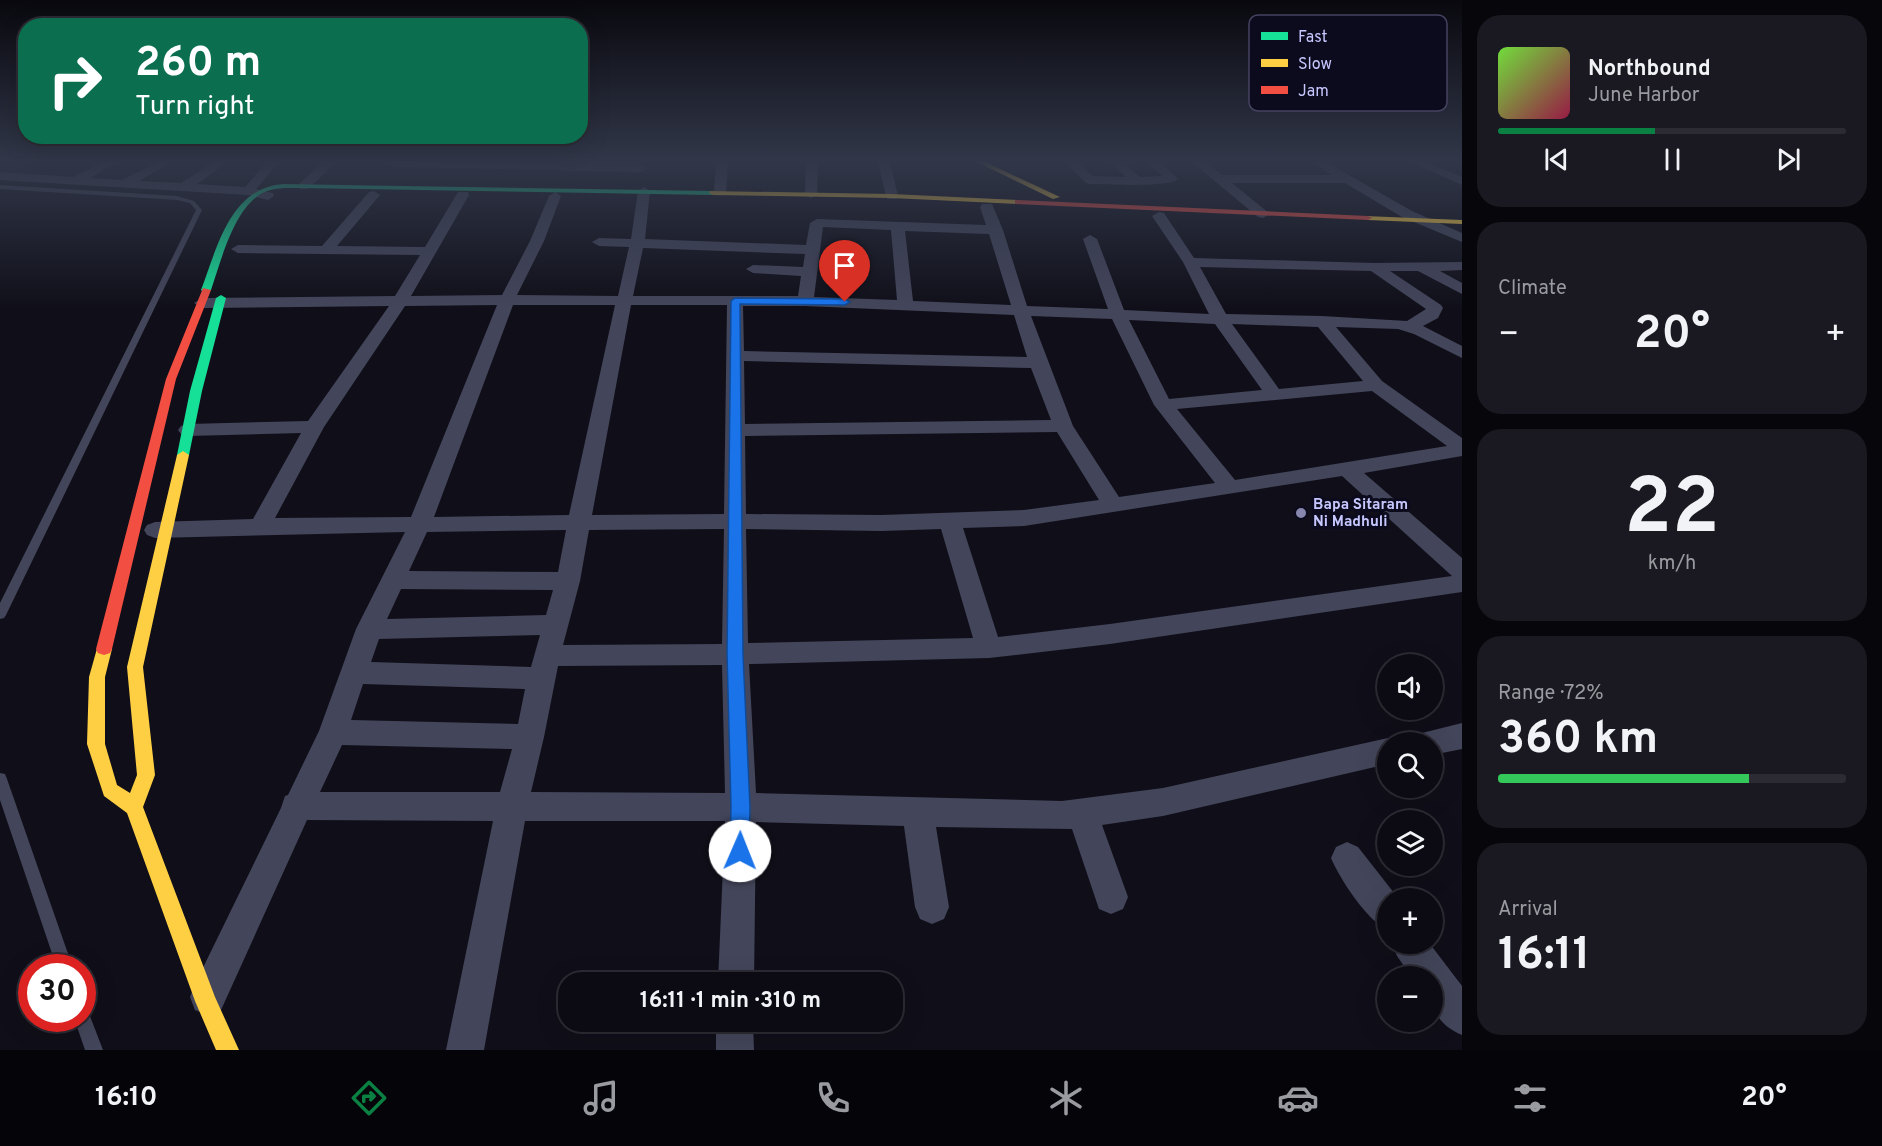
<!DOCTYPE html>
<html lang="en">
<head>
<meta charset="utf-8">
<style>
	:root { --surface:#0c0b13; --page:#1a1921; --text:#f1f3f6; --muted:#9a9ba0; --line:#2c2b33; --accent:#0b8043 }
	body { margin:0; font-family:Overpass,sans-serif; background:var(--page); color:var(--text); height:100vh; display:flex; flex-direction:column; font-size:22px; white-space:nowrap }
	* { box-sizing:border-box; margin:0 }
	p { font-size:20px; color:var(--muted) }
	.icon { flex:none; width:33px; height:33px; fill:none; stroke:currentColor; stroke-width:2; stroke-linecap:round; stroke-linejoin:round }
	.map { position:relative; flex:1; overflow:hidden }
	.drawer { display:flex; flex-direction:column; gap:15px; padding:15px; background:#07060a; width:420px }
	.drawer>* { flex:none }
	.top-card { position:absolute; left:18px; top:18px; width:570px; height:126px; border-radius:24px; box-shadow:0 6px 24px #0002,0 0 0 2px var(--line); background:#0b6e4f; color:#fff; overflow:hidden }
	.tools { position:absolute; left:1377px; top:654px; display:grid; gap:12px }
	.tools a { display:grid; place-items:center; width:66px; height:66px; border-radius:50%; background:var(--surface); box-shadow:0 6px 24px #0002,0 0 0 2px var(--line); font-size:30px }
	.speed { position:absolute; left:18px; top:954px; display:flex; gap:12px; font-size:30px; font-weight:700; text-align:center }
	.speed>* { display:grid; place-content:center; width:78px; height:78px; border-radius:50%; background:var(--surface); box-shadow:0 6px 24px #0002,0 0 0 2px var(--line); line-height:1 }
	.speed .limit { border:9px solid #d22; background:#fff; color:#111 }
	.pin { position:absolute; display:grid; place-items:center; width:51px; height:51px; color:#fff; margin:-62px -26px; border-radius:50% 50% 50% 0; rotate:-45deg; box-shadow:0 0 6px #0007 }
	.pin .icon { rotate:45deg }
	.me { position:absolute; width:66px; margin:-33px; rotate:1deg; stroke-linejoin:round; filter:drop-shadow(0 0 4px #0008) }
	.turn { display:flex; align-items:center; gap:21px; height:126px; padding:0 18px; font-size:27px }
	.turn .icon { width:78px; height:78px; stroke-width:2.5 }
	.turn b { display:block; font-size:42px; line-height:51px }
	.big { font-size:45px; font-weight:700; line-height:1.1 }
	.drawer .card { flex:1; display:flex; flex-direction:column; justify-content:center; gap:9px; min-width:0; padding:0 21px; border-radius:24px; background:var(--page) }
	.drawer .dial { align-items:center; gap:0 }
	.dial b { font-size:78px; line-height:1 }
	.song { display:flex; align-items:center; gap:18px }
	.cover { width:72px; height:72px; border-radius:9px; background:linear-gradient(135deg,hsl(100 70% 55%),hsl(340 70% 35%)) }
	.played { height:6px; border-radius:3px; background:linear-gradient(90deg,var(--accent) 45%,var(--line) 45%) }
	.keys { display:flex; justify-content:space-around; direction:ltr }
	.heat { display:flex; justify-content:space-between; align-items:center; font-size:33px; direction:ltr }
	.charge { height:9px; border-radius:4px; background:linear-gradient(90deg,#34c759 72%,var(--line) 0) }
	.trip { position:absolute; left:558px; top:972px; width:345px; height:60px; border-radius:24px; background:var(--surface); box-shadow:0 6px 24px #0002,0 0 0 2px var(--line); font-weight:700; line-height:60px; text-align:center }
	.tabs { display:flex; height:96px; justify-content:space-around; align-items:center; background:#050408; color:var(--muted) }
	.tabs .icon { width:42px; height:42px }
	.tabs .on { color:var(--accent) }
	.tabs b { font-size:27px; color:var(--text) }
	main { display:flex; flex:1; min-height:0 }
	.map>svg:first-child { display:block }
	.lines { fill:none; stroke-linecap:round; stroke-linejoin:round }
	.lane { fill:#43455a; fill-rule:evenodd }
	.street { fill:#43455a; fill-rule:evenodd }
	.fast { fill:#16e098; fill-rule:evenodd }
	.slow { fill:#ffcf43; fill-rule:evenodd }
	.jam { fill:#f24e42; fill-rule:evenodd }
	.route { fill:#1a73e8; stroke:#114b97; stroke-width:1.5 }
	.poi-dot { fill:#8787ae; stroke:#0c0b1d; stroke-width:2 }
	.labels { text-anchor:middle; stroke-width:6; stroke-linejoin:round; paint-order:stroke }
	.poi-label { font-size:15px; font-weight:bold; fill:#c7c7ff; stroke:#0c0b1d; text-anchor:start }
	.key { fill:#0c0b1d; stroke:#444361; stroke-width:1.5 }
	.key-label { font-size:16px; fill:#c7c7ff }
</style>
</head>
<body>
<main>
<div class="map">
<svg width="1462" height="1050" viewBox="0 0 1462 1050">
	<rect width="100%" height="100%" fill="#100f19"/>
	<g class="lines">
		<g class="lane">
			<polygon points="0,185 177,196 194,201 202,210 6,615 4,618 0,619 0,603 196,210 190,203 177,200 0,189"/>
			<polygon points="0,773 5,774 7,779 73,968 57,968 0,800"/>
			<polygon points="82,1009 88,1011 103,1050 85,1050 74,1018 82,1018"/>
		</g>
		<g class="street">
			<polygon points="103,162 118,162 90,178 122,180 158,162 172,162 139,181 181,183 214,162 228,162 197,184 245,187 267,162 279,162 256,189 273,193 274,196 268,200 248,195 0,180 0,172 73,177"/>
			<polygon points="323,162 336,162 308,189 300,189 298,186 300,183"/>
			<polygon points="390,162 641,164 647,168 641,172 395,167 391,166"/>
			<polygon points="716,162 728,162 726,192 720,196 714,192"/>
			<polygon points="806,162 818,162 817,194 811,198 805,194"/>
			<polygon points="878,162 890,162 898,196 897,199 887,199 886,196"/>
			<path d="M1065,162H1078L1093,176L1126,177L1110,162H1123L1140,177L1162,176L1148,162H1161L1178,179C1167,188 1107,184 1090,184L1086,183Z"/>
			<polygon points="1192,162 1205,162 1222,175 1332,175 1312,162 1326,162 1412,211 1462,233 1462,242 1402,217 1345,183 1232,183 1270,214 1263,218 1258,217"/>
			<polygon points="1411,162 1426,162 1462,177 1462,185"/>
			<path d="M644,187L650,191L645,239L806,245L810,223L817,219L986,225L980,207L982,204H992L1003,230L1027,306L1108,309L1083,239L1090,235L1097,239L1124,310L1209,314L1183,262L1152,216L1159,212L1164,213L1194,258L1374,263L1462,262V270L1440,271L1462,283V294L1418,271H1390L1441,305L1443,308L1438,318L1423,326L1462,346V358L1414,334L1398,329L1336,327L1382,381L1462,438V456L1364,473L1462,558V592L1110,644L989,658L749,664L756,793L1062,801L1163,788L1388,738L1399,742H1388V764L1163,816L1102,825L1128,897L1123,909L1111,914L1099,909L1072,829L936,827L949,907L944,919L932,924L920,919L915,907L904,826L756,822L754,982H718L725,821H525L484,1050H446L493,821L307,820L221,1010L208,1015L195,1010L190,997L195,984L281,808L285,796L288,795L319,731L356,629L405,532L155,538L147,535L144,530L147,525L155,522L253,519L301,433L188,436L181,434L178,430L181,426L188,424L308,421L389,306L202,308L194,303L202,298L395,296L420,255L238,253L231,249L238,245L322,246L369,192L374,191L380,195L337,246L425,247L458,192H468L469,195L411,296L502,295L530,241L549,196L555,192L561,196L544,241L517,295L618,296L629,247L599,246L592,242L599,238L631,239L638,191ZM823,227L891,230L897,300L814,297ZM905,231L989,234L1011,305L913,301ZM643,248L805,254L803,267L753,265L746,269L753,273L801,276L798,296H633ZM1200,267L1371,271L1426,309L1407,321L1322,316L1226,314ZM497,305L411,517L275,518L324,427L405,306ZM513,305H615L569,515L434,517ZM631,305H727L724,514L592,515ZM743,306H805L1014,315L1027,357L744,351ZM1031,316L1112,319L1154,405L1215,483L1119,497L1073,426ZM1129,320L1215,324L1262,390L1169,399ZM1232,324L1318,327L1363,381L1279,389ZM744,361L1031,368L1051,420L745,424ZM1372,391L1447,446L1235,480L1177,409ZM1057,432L1099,500L1024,510L882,515L746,514L745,436ZM1342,476L1452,576L1110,624L998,637L963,528L1024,526ZM724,529L722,644L563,645L580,581L589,530ZM746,529L882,531L941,529L973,638L748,643ZM566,530L558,572L409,571L427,532ZM401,589L553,590L546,615L387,619ZM540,635L531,667L371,662L379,639ZM722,665L725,793L531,792L544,737L558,666ZM363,684L525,689L518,724L351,720ZM342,745L512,749L500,792H320Z"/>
			<polygon points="1462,723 1462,749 1432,755 1432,742 1418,742 1422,733"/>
			<path d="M1347,842L1358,847L1398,898H1388V930C1367,921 1340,879 1331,858L1336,847Z"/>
			<path d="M1392,944H1430L1462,986V1035C1432,1022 1432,1005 1432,976H1411L1397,956Z"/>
			<polygon points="716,1022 753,1022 754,1050 716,1050"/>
		</g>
		<g class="fast">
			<path d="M283,184L713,191L717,193L713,195L304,188C292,188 278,187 267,191C235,203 221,261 211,290L203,292L201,290C217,248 230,188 283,184Z"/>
			<polygon points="221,295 226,298 202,391 189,455 183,459 177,455 190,391 216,298"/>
		</g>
		<g class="slow">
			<polygon points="977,162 985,162 1060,197 1053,199"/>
			<polygon points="710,191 892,194 1018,200 1022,202 1018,204 892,198 713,195 709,193"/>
			<polygon points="1365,216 1462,220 1462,224 1368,220 1364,218"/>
			<polygon points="183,451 189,455 143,667 155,775 143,807 215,997 239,1050 216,1050 195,1001 127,813 104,796 87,744 89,677 98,645 104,643 110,645 112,649 105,677 105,744 117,785 130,793 137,775 127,667 177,455"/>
		</g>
		<g class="jam">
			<polygon points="1018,200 1368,216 1372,218 1368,220 1015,204 1015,200"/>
			<polygon points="203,288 211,290 176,379 112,649 110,653 104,655 98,653 96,649 166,379"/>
		</g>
	</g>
	<linearGradient id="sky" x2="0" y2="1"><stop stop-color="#09080e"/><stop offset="0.52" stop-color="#313749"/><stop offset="1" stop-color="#313749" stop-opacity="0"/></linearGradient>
	<rect width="1462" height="309" fill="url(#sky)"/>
	<polygon class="route" points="735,298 845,299 850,302 845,305 740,304 743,654 750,807 749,851 746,858 740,860 733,858 730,851 731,807 727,654 731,301"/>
	<circle class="poi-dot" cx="1301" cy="513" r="6"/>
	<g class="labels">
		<g class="poi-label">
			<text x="1313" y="509">Bapa Sitaram<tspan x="1313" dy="17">Ni Madhuli</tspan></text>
		</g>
	</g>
	<rect x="1249" y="15" width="198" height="96" rx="9" class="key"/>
	<rect x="1261" y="32" width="27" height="8" fill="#16e098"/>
	<rect x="1261" y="59" width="27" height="8" fill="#ffcf43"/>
	<rect x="1261" y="86" width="27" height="8" fill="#f24e42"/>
	<g class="key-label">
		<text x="1298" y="42">Fast</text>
		<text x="1298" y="69">Slow</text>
		<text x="1298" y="96">Jam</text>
	</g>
</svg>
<div class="tools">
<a><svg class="icon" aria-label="sound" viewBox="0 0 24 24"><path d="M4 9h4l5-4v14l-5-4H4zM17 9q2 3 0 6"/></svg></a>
<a><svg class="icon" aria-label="search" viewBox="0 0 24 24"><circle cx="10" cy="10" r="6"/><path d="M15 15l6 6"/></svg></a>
<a><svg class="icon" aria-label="layers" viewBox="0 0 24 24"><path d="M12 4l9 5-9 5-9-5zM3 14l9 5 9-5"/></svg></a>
<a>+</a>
<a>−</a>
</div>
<div class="speed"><div class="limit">30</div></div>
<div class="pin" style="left:845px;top:302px;background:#d93025"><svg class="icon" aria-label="arrive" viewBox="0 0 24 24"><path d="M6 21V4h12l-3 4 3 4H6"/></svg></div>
<svg class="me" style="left:740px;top:851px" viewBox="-20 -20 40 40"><circle r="19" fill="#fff"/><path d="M0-13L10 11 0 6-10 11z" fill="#1a73e8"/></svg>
<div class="trip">16:11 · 1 min · 310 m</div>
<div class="top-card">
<div class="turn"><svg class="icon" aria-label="right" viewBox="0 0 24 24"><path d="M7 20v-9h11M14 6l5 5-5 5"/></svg><div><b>260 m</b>Turn right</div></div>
</div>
</div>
<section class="drawer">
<div class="card">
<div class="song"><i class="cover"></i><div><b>Northbound</b><p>June Harbor</p></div></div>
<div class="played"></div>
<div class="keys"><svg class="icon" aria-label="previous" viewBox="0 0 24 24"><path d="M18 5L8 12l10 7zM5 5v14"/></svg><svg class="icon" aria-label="pause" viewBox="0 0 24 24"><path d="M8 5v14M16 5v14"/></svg><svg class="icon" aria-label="next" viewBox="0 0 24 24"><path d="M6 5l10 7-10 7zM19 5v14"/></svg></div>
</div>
<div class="card"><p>Climate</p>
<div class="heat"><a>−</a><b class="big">20°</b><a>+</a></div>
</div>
<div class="card dial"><b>22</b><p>km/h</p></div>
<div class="card"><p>Range · 72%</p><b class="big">360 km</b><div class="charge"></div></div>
<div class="card"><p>Arrival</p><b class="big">16:11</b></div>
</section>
</main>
<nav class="tabs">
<b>16:10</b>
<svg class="icon on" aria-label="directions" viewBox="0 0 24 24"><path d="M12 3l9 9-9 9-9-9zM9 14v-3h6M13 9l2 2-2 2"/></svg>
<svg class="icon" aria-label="music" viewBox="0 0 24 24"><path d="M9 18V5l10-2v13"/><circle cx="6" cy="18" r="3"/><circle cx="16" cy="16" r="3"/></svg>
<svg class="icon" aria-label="phone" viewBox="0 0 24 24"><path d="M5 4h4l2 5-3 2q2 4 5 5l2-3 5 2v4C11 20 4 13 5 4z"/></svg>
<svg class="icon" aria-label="climate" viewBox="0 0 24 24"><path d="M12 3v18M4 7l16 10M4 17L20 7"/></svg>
<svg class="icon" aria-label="car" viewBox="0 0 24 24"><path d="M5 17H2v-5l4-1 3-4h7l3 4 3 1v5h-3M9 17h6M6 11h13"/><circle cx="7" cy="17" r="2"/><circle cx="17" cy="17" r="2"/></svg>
<svg class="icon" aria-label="filters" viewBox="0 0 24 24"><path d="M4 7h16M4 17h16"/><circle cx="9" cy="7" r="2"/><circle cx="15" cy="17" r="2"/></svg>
<b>20°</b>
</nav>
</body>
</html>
